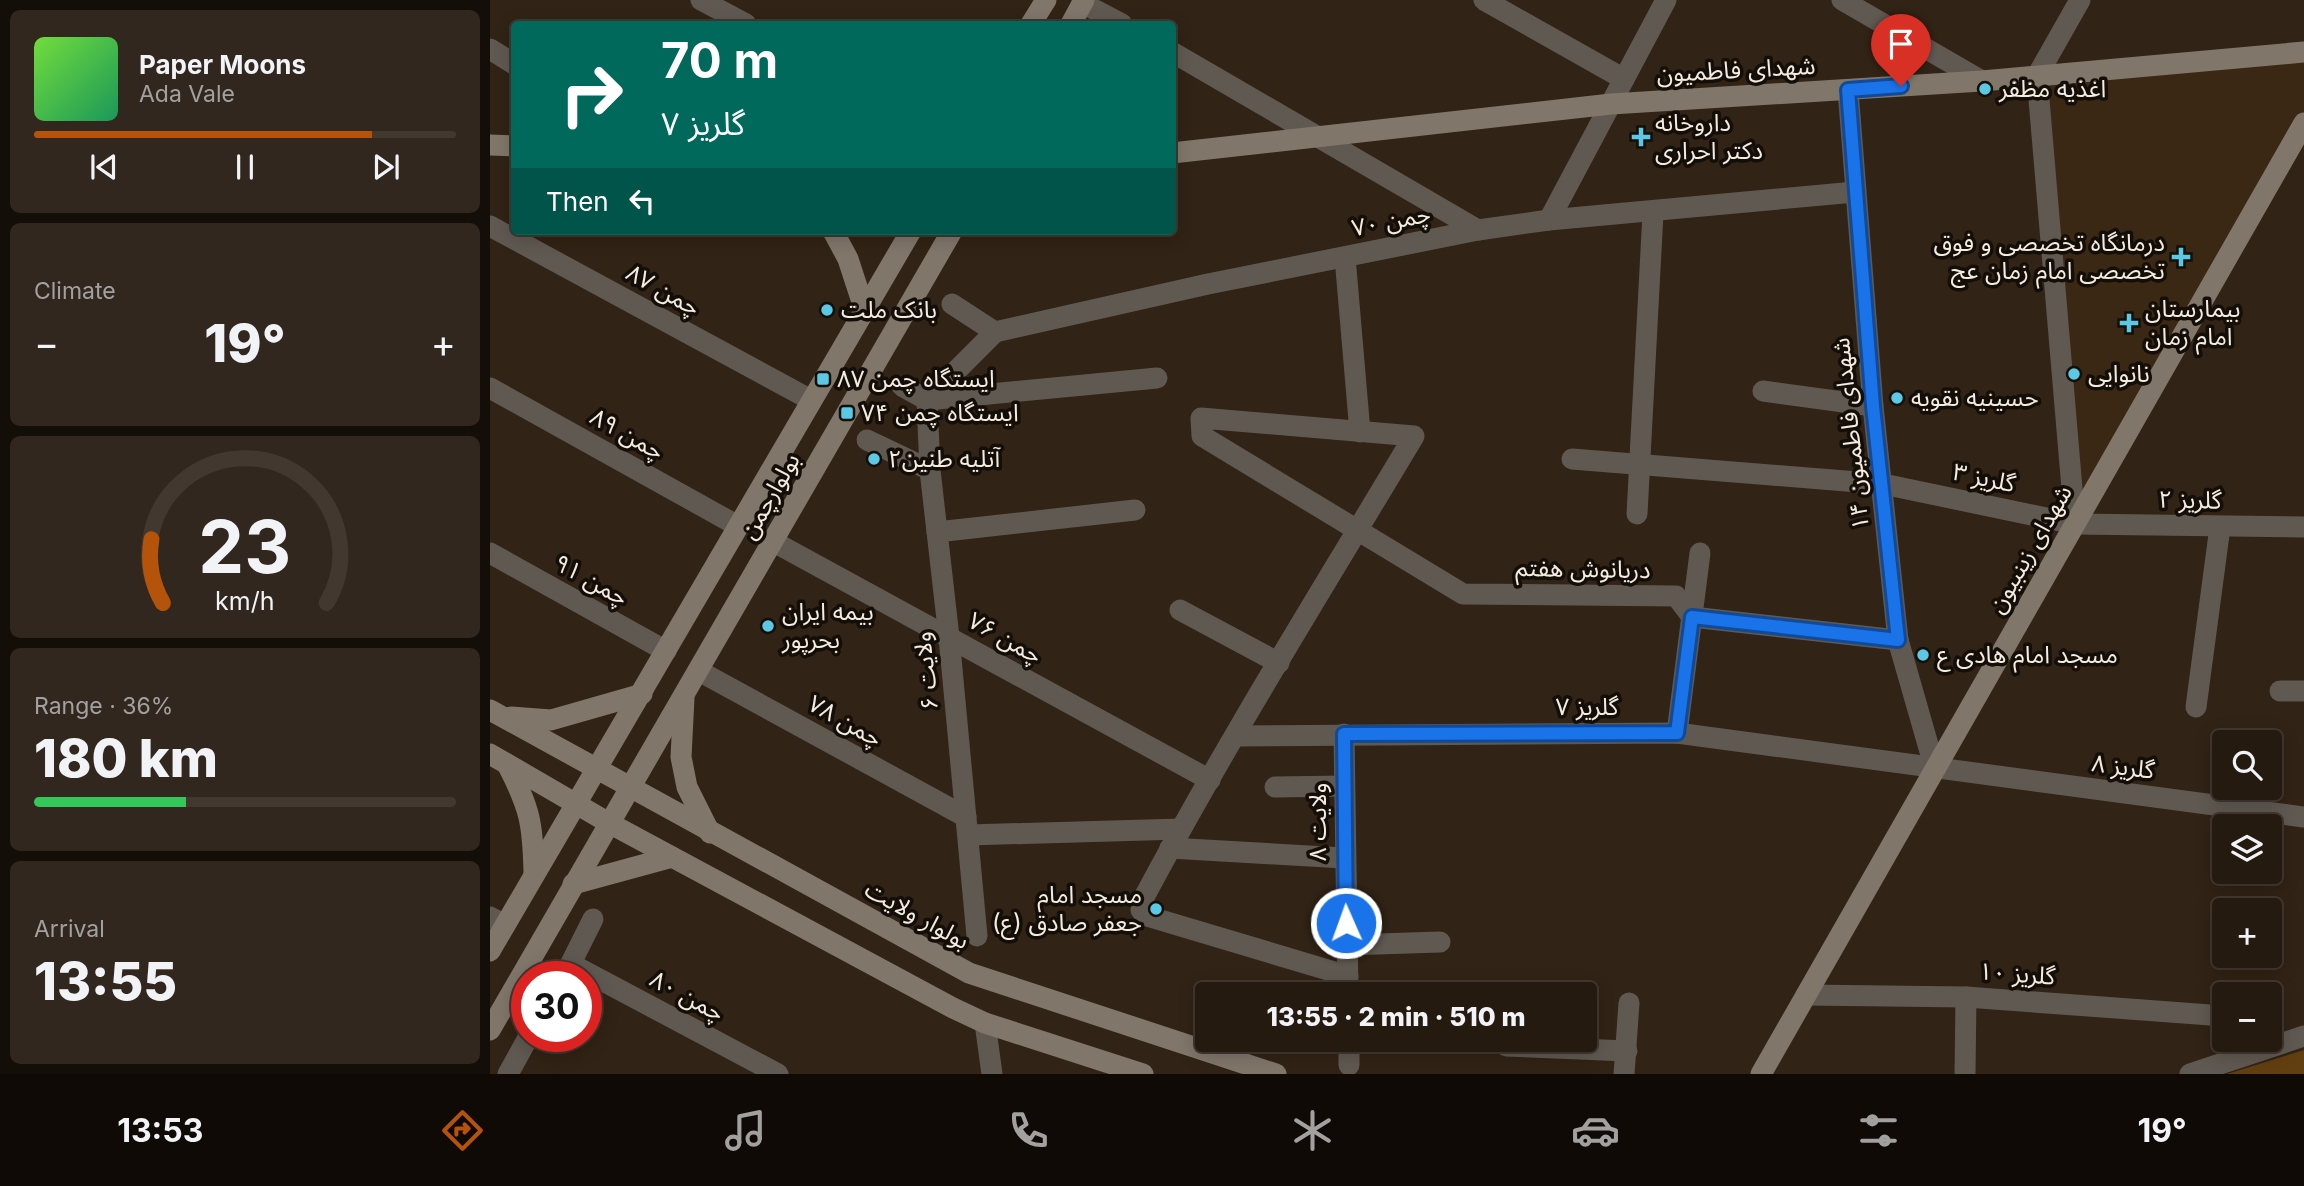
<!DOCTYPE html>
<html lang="en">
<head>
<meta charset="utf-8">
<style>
	:root { --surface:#251a10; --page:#31271e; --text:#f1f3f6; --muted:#a3a19f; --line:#423830; --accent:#b45309 }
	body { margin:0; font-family:Inter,"Noto Sans Arabic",sans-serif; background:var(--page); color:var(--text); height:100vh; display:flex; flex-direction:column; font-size:26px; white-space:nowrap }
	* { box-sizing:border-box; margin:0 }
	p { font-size:23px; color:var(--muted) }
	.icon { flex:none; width:38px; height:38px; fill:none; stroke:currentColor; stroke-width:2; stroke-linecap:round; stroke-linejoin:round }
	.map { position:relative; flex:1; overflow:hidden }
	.sheet { display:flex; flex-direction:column; gap:10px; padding:10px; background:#140e09; width:490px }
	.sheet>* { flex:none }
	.banner { position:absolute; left:21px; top:21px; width:665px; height:214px; border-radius:7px; box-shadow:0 4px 18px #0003,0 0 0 2px var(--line); background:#00695c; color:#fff; overflow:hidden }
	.fabs { position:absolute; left:1722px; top:730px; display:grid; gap:14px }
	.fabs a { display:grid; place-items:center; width:70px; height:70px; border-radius:7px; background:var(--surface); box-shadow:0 4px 18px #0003,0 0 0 2px var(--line); font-size:35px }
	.speed { position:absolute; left:21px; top:961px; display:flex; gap:14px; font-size:35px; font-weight:700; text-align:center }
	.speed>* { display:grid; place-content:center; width:91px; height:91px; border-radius:50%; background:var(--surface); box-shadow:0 4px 18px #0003,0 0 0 2px var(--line); line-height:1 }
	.speed .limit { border:10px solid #d22; background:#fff; color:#111 }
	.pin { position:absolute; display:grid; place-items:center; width:60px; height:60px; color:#fff; margin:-72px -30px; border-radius:50% 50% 50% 0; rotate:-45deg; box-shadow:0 0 7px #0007 }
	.pin .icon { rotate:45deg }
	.me { position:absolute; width:77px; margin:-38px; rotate:358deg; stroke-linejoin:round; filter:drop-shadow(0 0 5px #0008) }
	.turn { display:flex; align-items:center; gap:24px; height:147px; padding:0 35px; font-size:32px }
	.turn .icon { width:91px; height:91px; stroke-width:2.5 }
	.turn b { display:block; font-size:49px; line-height:60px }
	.then { display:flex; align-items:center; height:66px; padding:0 35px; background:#0003; gap:14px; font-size:26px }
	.big { font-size:52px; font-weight:800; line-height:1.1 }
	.sheet .card { flex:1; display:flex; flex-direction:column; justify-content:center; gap:10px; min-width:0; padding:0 24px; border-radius:10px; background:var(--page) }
	.sheet .dial { align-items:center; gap:0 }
	.dial svg { height:182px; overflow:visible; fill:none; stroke:var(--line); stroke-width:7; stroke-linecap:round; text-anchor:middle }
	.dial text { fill:var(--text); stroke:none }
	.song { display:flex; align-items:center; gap:21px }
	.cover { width:84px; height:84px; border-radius:10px; background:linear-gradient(135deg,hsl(100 70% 55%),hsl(150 70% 35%)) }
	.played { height:7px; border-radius:4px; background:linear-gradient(90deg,var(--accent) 80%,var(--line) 80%) }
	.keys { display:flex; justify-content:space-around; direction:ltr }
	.heat { display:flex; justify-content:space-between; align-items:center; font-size:38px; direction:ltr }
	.charge { height:10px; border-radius:5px; background:linear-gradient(90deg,#34c759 36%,var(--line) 0) }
	.trip { position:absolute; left:705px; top:982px; width:402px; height:70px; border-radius:7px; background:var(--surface); box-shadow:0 4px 18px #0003,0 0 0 2px var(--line); font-weight:800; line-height:70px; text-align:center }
	.tabs { display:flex; height:112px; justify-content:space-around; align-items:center; background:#0f0a06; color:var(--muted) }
	.tabs .icon { width:49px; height:49px }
	.tabs .on { color:var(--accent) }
	.tabs b { font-size:32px; color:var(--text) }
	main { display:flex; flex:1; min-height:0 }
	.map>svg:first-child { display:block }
	.built { fill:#3a2814 }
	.green { fill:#623f11 }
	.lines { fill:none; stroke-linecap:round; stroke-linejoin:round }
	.street { stroke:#605952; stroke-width:21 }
	.secondary { stroke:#81766a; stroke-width:21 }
	.route-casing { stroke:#114b97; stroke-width:18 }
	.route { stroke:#1a73e8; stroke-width:12 }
	.poi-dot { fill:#5bc8e6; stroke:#140e08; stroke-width:2.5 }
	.labels { text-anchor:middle; stroke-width:7; stroke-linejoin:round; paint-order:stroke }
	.street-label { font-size:24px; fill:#f4ebe1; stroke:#140e08 }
	.poi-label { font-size:24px; fill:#f4ebe1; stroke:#140e08; text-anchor:start }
</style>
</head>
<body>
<main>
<section class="sheet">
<div class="card">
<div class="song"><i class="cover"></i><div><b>Paper Moons</b><p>Ada Vale</p></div></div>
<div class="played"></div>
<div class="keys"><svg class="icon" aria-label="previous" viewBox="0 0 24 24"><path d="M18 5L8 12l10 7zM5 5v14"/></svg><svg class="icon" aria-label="pause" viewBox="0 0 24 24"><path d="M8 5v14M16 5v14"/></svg><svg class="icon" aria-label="next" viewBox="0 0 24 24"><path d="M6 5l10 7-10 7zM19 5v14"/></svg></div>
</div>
<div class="card"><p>Climate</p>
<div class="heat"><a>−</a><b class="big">19°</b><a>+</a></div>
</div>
<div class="card dial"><svg viewBox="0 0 100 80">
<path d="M14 69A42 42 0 1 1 86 69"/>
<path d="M14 69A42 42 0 0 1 9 41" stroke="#b45309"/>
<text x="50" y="56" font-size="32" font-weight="700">23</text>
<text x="50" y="72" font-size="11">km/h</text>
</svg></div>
<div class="card"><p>Range · 36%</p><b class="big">180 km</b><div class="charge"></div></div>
<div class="card"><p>Arrival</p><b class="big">13:55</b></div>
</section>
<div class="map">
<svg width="1814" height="1074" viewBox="0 0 1814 1074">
	<rect width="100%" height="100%" fill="#312315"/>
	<polygon class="built" points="1814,55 1814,127 1592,520 1552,83"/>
	<polygon class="green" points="1814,1050 1814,1074 1737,1074"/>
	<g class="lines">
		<g class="street">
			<polyline points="211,0 256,24"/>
			<polyline points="994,0 1134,79"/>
			<polyline points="1352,0 1492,81"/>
			<polyline points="592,3 632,24"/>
			<polyline points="0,49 24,64"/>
			<polyline points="682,52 988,230"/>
			<polyline points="1358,90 1383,406 1408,640 1445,769"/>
			<polyline points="1059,220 1176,0"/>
			<polyline points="0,226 321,400"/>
			<polyline points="855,257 870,432"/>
			<polyline points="462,304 505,332 718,284 988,230 1059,220 1365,192"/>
			<polyline points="412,386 437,400"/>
			<polyline points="0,388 248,526"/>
			<polyline points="1273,391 1383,406"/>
			<polyline points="437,400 440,470 459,637 487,936"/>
			<polyline points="437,400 667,378"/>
			<polyline points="437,400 505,332"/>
			<polyline points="377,440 440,470"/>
			<polyline points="1082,459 1393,484 1585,524 1814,527"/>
			<polyline points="1147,514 1163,213"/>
			<polyline points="1585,524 1547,76 1590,0"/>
			<polyline points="447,532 645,510"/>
			<polyline points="284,542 720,780"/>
			<polyline points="0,553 176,651"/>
			<polyline points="690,610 789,663"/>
			<polyline points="209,671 476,817"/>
			<polyline points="1790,691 1814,691"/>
			<polyline points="1706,707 1730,527"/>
			<polyline points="1187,733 1210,553"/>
			<polyline points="854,734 858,994"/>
			<polyline points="746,736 1187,733 1814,817"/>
			<polyline points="785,787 854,786"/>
			<polyline points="478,835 691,829"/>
			<polyline points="680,848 854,858"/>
			<polyline points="0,917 15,925"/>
			<polyline points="857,945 950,942"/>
			<polyline points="81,964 288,1074"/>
			<polyline points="75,975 103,919"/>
			<path d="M858,976L657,916L651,910L652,901C736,743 832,590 924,436L711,418L712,436L973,594L1186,596L1202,617L1408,640"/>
			<polyline points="1316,995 1476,997 1734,1016"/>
			<polyline points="495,1023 502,1074"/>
			<polyline points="859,1040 859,1065"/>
			<polyline points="1016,1046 1137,1051"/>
			<polyline points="18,1074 39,1036"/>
			<polyline points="1134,1074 1139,1003"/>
			<polyline points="1475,1074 1476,997"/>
			<polyline points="1700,1074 1814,1036"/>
		</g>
		<g class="secondary">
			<polyline points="541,24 556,0"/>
			<polyline points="581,24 594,0"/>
			<polyline points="0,145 24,146"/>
			<polyline points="682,153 1121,104 1492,81 1814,52"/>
			<polyline points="343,231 358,259 374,308"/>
			<polyline points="194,698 191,757 197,787 220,833"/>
			<polyline points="0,710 479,973 786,1074"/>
			<polyline points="21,717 61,720 152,694"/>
			<polyline points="0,754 119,823 463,1008 495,1023 653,1074"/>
			<path d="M17,764C40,808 43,824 44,873"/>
			<polyline points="83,884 182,857"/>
			<polyline points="0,951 421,231"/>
			<polyline points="0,1030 462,231"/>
			<polyline points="1271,1074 1814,123"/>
		</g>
	</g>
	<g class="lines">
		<g class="route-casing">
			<polyline id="route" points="856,923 854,734 1187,733 1202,617 1408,640 1383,406 1358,90 1411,86"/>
		</g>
		<use href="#route" class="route"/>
	</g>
	<g class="poi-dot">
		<circle cx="1495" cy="89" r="7"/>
		<path d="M1147.5 126.5h7v7h7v7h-7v7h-7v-7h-7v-7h7z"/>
		<path d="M1687.5 246.5h7v7h7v7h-7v7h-7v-7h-7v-7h7z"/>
		<circle cx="337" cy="310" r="7"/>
		<path d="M1635.5 312.5h7v7h7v7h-7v7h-7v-7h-7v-7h7z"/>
		<circle cx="1584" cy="374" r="7"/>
		<rect x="326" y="372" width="14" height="14" rx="3.5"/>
		<circle cx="1407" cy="398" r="7"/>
		<rect x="350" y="406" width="14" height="14" rx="3.5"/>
		<circle cx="384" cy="459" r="7"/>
		<circle cx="278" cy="626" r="7"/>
		<circle cx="1433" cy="655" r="7"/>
		<circle cx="666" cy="909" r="7"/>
	</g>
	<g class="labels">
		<g class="street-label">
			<text transform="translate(1246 70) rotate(-3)" y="8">شهدای فاطمیون</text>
			<text transform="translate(901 221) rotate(-11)" y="8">چمن ۷۰</text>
			<text transform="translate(173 290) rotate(29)" y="8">چمن ۸۷</text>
			<text transform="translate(137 434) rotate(29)" y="8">چمن ۸۹</text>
			<text transform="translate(1361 434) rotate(-96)" y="8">شهدای فاطمیون ۱۴</text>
			<text transform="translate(1494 478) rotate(12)" y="8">گلریز ۳</text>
			<text transform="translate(280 496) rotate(-60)" y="8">بولوارچمن</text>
			<text transform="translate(1700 500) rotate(1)" y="8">گلریز ۲</text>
			<text transform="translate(1540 549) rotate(-60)" y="8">شهدای زینبیون</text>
			<text transform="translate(1093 569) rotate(1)" y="8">دریانوش هفتم</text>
			<text transform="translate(101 580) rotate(29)" y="8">چمن ۹۱</text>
			<text transform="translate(515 638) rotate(29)" y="8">چمن ۷۶</text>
			<text transform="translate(436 671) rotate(-96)" y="8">ولایت ۶</text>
			<text x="1097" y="715">گلریز ۷</text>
			<text transform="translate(355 721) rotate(29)" y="8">چمن ۷۸</text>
			<text transform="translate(1633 767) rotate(7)" y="8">گلریز ۸</text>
			<text transform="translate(828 822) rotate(-90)" y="8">ولایت ۸</text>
			<text transform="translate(427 915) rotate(29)" y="8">بولوار ولایت</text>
			<text transform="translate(1527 974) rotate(4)" y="8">گلریز ۱۰</text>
			<text transform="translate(197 996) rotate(28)" y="8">چمن ۸۰</text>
		</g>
		<g class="poi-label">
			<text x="1509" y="97">اغذیه مظفر</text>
			<text x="1165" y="131">داروخانه<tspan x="1165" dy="28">دکتر احراری</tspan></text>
			<text x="1675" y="251" text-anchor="end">درمانگاه تخصصی و فوق<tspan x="1675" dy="28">تخصصی امام زمان عج</tspan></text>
			<text x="1655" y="317">بیمارستان<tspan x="1655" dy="28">امام زمان</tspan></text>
			<text x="351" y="318">بانک ملت</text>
			<text x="1598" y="382">نانوایی</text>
			<text x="347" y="387">ایستگاه چمن ۸۷</text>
			<text x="1421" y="406">حسینیه نقویه</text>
			<text x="371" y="421">ایستگاه چمن ۷۴</text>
			<text x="398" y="467">آتلیه طنین۲</text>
			<text x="292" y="620">بيمه ايران<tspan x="292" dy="28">بحرپور</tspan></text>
			<text x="1447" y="663">مسجد امام هادی ع</text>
			<text x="652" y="903" text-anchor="end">مسجد امام<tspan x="652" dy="28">جعفر صادق (ع)</tspan></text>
		</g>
	</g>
</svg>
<div class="fabs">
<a><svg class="icon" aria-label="search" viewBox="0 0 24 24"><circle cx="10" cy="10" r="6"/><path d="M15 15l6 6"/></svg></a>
<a><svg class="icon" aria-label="layers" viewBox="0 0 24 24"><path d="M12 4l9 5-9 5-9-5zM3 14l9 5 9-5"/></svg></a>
<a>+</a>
<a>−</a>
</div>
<div class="speed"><div class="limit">30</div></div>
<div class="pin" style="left:1411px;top:86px;background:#d93025"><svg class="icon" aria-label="arrive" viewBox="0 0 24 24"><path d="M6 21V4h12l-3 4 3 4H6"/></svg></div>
<svg class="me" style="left:856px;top:923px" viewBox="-20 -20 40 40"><circle r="17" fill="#1a73e8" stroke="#fff" stroke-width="3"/><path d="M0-11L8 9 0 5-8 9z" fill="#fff"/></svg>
<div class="trip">13:55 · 2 min · 510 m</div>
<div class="banner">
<div class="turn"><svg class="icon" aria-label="right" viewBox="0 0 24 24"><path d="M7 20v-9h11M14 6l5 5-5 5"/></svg><div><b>70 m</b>گلریز ۷</div></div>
<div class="then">Then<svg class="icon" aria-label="left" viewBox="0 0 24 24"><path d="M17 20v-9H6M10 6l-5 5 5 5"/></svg></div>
</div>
</div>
</main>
<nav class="tabs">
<b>13:53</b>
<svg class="icon on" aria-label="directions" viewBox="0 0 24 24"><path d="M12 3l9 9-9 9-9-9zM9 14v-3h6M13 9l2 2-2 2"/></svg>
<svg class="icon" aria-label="music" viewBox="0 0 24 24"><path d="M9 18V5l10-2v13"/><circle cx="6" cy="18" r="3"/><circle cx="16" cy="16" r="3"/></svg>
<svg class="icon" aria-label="phone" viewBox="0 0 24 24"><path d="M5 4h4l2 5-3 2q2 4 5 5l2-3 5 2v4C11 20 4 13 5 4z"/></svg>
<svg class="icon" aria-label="climate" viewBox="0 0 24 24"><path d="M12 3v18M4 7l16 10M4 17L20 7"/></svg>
<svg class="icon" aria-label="car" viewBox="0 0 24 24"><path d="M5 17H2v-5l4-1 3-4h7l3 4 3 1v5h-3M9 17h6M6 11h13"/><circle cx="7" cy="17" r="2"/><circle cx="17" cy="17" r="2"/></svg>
<svg class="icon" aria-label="filters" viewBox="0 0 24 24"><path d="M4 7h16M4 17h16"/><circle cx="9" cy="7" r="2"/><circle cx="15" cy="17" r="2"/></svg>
<b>19°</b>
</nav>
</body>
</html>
